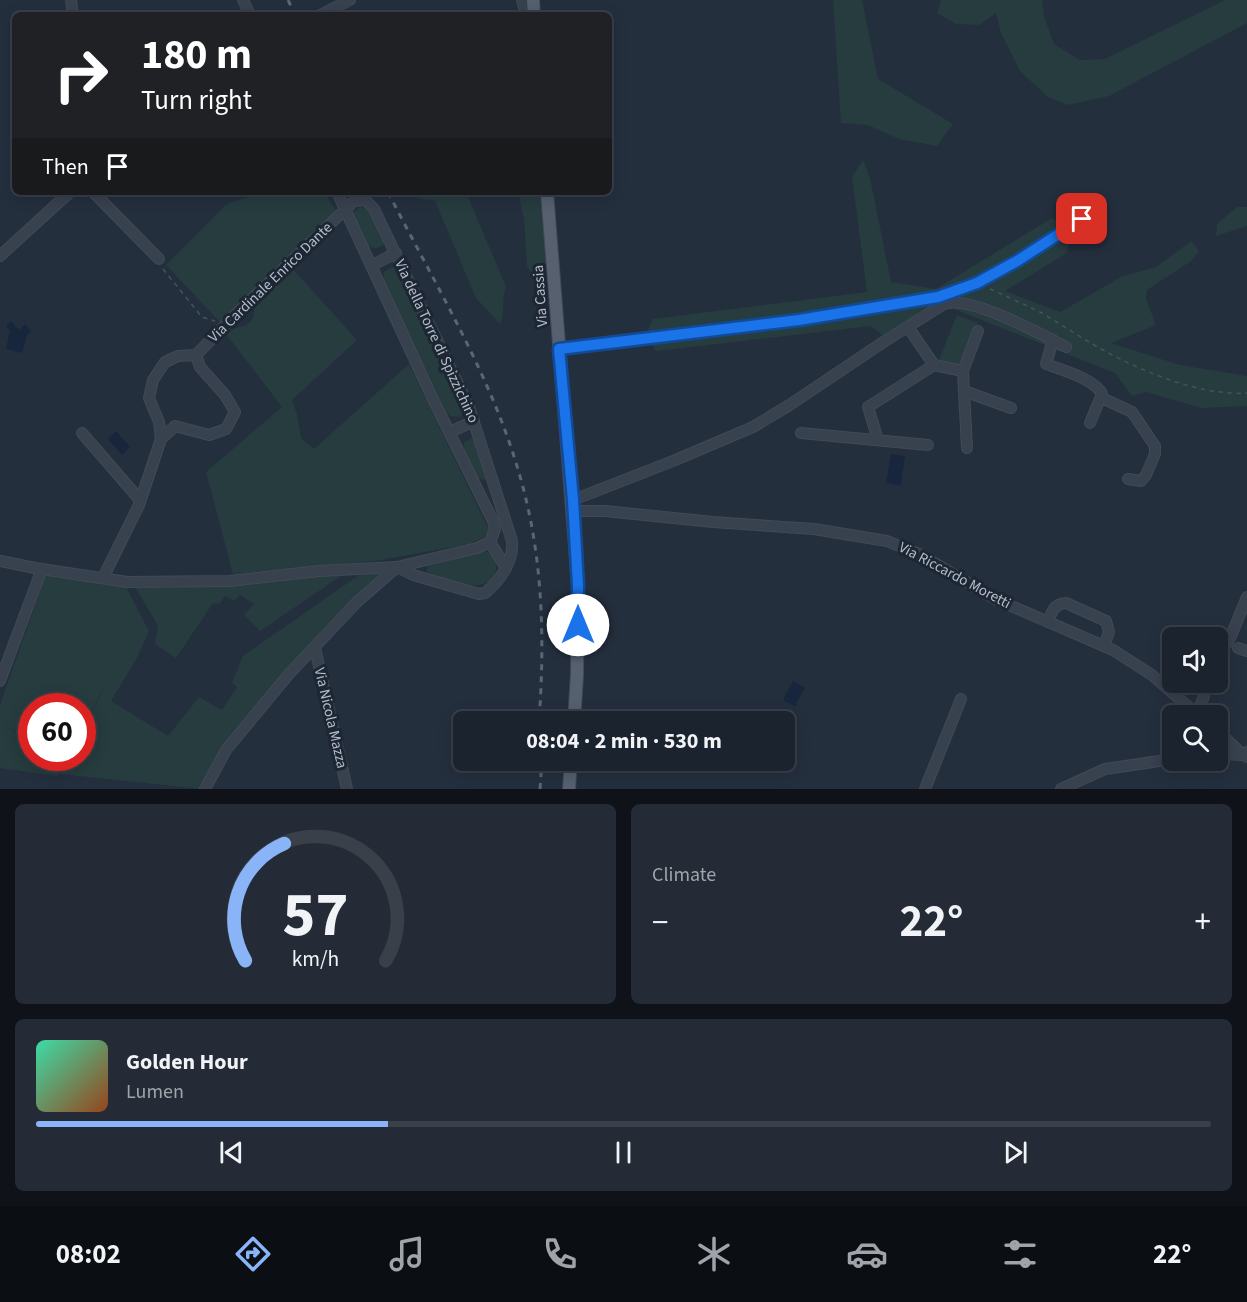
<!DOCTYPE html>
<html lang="en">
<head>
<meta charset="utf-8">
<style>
	:root { --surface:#1b232e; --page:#242b36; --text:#f1f3f6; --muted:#a0a4aa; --line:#39404a; --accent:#8ab4f8 }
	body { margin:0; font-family:"Source Sans 3",sans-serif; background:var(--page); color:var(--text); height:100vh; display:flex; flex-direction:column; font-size:22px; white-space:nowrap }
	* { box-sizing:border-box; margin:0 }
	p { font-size:20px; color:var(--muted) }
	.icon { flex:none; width:33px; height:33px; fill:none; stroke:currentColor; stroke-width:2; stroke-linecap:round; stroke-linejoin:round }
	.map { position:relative; height:789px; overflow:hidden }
	.panel { display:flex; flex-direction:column; gap:15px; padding:15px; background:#0f1319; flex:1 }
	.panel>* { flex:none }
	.top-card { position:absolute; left:12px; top:12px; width:600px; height:183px; border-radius:9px; box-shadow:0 3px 15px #0003,0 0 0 2px var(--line); background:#202124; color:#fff; overflow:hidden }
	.buttons { position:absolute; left:1162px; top:627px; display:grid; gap:12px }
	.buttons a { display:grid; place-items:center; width:66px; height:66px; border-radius:9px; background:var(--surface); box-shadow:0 3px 15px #0003,0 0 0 2px var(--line); font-size:30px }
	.speed { position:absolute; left:18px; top:693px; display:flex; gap:12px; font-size:30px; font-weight:700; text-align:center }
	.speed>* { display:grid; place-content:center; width:78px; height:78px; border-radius:50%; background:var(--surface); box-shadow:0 3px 15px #0003,0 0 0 2px var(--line); line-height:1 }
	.speed .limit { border:9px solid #d22; background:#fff; color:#111 }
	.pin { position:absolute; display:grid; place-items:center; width:51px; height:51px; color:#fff; margin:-26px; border-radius:12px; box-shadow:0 3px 9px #0006 }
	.me { position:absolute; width:66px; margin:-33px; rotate:0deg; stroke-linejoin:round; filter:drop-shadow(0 0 4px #0008) }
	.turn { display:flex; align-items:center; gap:21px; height:126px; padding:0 30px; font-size:27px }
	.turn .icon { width:78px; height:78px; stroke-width:2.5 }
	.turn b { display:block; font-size:42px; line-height:51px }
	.then { display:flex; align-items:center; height:57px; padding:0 30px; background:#0003; gap:12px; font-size:22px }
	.big { font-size:45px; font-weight:700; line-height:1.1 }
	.panel .tile { flex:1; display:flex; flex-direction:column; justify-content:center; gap:9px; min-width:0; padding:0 21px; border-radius:9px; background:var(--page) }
	.panel .dial { align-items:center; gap:0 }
	.dial svg { height:156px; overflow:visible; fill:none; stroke:var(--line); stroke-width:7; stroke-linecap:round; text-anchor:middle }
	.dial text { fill:var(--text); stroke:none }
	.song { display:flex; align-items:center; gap:18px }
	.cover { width:72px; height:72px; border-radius:9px; background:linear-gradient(135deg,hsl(160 70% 55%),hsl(20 70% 35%)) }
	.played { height:6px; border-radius:3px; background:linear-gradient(90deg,var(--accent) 30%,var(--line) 30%) }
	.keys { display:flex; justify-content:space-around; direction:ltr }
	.heat { display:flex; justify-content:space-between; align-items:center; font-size:33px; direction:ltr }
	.panel .tiles { flex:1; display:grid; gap:15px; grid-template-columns:1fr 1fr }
	.tile:last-child { grid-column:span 2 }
	.trip { position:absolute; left:453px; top:711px; width:342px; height:60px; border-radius:9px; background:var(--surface); box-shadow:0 3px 15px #0003,0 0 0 2px var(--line); font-weight:700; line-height:60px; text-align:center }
	.tabs { display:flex; height:96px; justify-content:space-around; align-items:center; background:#0b0e12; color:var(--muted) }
	.tabs .icon { width:42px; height:42px }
	.tabs .selected { color:var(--accent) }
	.tabs b { font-size:27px; color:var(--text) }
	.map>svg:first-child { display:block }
	.green { fill:#263c3f; fill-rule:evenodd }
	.water { fill:#17263c }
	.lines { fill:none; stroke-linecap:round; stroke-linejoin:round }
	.minor-casing { stroke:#414a57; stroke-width:12 }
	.major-casing { stroke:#414a57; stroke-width:14 }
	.path { stroke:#3f5557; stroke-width:1.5; stroke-dasharray:4.5 4.5; stroke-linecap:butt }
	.minor { stroke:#38414e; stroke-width:10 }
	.major { stroke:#56606e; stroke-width:12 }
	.rail { stroke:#5a6575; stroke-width:3; stroke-dasharray:6 6; stroke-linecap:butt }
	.route-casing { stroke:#114b97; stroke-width:15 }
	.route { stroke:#1a73e8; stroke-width:10 }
	.labels { text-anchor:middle; stroke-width:6; stroke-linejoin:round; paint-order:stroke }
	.street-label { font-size:15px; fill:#b4bcc9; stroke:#1d2633 }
</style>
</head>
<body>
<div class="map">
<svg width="1247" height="789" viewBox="0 0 1247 789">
	<rect width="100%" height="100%" fill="#242f3e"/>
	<g class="green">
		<polygon points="833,0 862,0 878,79 953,124 937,146 899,139 868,125 841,123"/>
		<polygon points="941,0 1042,0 1044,16 1054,44 1080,60 1105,59 1225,0 1247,0 1247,23 1109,96 1068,105 1048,97 1020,71 1001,33 996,13 979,25 956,24 937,13"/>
		<polygon points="863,160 870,178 891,282 936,289 1052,218 1072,229 1067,253 1005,291 1060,312 1123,276 1156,267 1191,241 1199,251 1191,261 1147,290 1146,299 1156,325 1111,343 1180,365 1247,376 1247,406 1201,408 1146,392 1132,396 1115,373 954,309 945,299 883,336 871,326 656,351 646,335 653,319 867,292 852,177"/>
		<polygon points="262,192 325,192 336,212 220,322 166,265 227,204"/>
		<path d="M412,192H466L506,287C501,300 505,316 500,324L476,298L435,201L419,199Z"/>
		<polygon points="518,192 544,192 548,280 538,285 527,266 524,219"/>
		<path d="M361,207C372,212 387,232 384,244C368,260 351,225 353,212Z"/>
		<polygon points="1237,207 1247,207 1247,226 1216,236 1217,224"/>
		<polygon points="396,267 402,272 466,409 460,417 450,416 446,411 384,283 384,272 390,268"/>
		<path d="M292,268L357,340L292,400L297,414L301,438L314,449L409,364L489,530L484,537L469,544L375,561L233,574L206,472L282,407L226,334C239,321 256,334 254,303Z"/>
		<polygon points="957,315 978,323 960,368 939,360"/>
		<polygon points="472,438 477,440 487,479 484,480 478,478 464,449 464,442"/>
		<path d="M484,551C499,553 501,577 486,583C472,590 439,579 426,571L428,566Z"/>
		<path d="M382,571L353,601L201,789L60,774L57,776L0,768V705L46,575L125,585L149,631L137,658L111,701L168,736L199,697L222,710L237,687L232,683L243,656L359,575ZM109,677L83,730L82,758H68L64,766L67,758H32L31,741L1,724L31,740L32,706H82L83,727Z"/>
		<polygon points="344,574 260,631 244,615 254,604 240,595 234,601 225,596 219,604 213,603 176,658 155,644 158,626 134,585"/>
	</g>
	<g class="water">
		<polygon points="11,321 19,330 25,324 31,331 27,335 22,353 6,349 10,331 6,326"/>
		<polygon points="116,431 130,447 122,455 108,439"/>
		<polygon points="891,454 905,456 901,486 886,483"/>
		<polygon points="793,681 805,688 795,706 783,700"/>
	</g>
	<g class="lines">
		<g class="minor-casing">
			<g id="minor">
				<polyline points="71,0 73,15"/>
				<polyline points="243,0 250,15"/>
				<polyline points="522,0 526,15"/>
				<polyline points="320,15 350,0"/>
				<polyline points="93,192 159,259"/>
				<polyline points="337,192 431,395 493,521 495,529 490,542"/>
				<path d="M357,192L374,209L469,407L512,541C514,561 500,581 485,593L479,594L413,575L397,567"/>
				<polyline points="0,256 70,192"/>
				<polyline points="371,266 396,253"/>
				<polyline points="908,327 934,365 963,371"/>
				<path d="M1053,340L1046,364C1062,370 1095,379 1102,394L1090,423"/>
				<polyline points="559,349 799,320 938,297 977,283 1017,261 1082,219"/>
				<polyline points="196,355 236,314 354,201 365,200"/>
				<polyline points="964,391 1011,408"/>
				<polyline points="1102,398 1132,412 1155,446 1155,454 1146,475 1141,481 1128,479"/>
				<polyline points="450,432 474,421"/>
				<polyline points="82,433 140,500"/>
				<polyline points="801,433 928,445"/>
				<polyline points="161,439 159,422 149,398 153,380 165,362 178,356 196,355"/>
				<polyline points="878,440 868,407 934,365"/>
				<polyline points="967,448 963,371 978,331"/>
				<path d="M573,500L673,461L753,427L788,406L885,341L944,304C971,295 1040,334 1066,347"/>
				<polyline points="573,511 605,511 713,522 814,529 887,541 919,554 995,599 1113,650 1152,675 1199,716"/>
				<polyline points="490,542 506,568"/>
				<polyline points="0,561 35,568 127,582 230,581 319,571 397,567 477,548 490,542"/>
				<polyline points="103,578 139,505 161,439 175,426 209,435 226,429 235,412 225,395 200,367 196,355"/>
				<path d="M1048,622C1052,611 1054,604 1066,603L1106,621L1109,632L1104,646"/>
				<polyline points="315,648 347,789"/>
				<polyline points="1238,648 1247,651"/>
				<polyline points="1218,658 1231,636 1247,597"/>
				<polyline points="0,681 42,569"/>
				<polyline points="1196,712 1202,702 1208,682"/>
				<polyline points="1218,731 1243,755 1247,752"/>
				<polyline points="1218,754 1243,755 1247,757"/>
				<polyline points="205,789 226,750 289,674 357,602 397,567"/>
				<polyline points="925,789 961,699"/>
				<polyline points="1061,789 1105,769 1173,759"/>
			</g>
		</g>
		<g class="major-casing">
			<g id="major">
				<polyline points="533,0 534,15"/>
				<polyline points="547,192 578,585 577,675 574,722"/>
				<polyline points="569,789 571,760"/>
			</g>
		</g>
		<g class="path">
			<polyline points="163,269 202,317 215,321"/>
			<path d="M990,289C1006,296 1023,304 1040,312C1061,324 1081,338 1103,350C1143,372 1201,396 1247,393"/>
		</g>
		<use href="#minor" class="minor"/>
		<use href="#major" class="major"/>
		<g class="rail">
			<polyline points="288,0 295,15"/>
			<path d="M388,192C433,281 492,377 519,473C543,554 545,637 539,722"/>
			<polyline points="540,789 542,760"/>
		</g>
	</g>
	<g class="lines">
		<g class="route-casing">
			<polyline id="route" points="578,625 578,585 573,500 559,349 799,320 938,297 977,283 1017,261 1082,219"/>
		</g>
		<use href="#route" class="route"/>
	</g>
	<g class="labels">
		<g class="street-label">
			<text transform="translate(270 282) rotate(-44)" y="5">Via Cardinale Enrico Dante</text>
			<text transform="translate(540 296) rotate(-94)" y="5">Via Cassia</text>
			<text transform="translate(437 341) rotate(65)" y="5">Via della Torre di Spizzichino</text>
			<text transform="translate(955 575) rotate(28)" y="5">Via Riccardo Moretti</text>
			<text transform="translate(331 718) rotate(77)" y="5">Via Nicola Mazza</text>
		</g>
	</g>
</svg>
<div class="buttons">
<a><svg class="icon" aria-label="sound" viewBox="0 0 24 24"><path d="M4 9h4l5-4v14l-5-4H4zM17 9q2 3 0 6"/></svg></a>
<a><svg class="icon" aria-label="search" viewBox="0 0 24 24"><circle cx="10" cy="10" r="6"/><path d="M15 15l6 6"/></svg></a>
</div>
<div class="speed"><div class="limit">60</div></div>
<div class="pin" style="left:1082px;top:219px;background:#d93025"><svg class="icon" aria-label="arrive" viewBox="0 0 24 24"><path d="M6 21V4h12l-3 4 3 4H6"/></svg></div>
<svg class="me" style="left:578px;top:625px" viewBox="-20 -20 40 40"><circle r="19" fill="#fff"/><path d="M0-13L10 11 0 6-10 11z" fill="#1a73e8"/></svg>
<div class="trip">08:04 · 2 min · 530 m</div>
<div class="top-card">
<div class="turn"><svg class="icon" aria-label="right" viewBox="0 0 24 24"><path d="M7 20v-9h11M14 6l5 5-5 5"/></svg><div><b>180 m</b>Turn right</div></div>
<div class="then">Then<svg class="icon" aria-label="arrive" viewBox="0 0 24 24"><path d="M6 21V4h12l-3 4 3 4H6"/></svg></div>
</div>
</div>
<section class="panel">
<div class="tiles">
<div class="tile dial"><svg viewBox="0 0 100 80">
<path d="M14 69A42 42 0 1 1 86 69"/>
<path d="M14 69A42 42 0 0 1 34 9" stroke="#8ab4f8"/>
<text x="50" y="56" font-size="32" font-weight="700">57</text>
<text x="50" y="72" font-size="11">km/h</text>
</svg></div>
<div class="tile"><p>Climate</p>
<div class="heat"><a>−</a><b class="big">22°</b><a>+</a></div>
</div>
<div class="tile">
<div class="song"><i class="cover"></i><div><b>Golden Hour</b><p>Lumen</p></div></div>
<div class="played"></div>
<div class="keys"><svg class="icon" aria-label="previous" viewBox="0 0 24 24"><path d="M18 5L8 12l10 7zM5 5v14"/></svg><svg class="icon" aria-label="pause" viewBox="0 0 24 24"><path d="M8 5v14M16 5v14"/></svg><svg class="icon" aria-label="next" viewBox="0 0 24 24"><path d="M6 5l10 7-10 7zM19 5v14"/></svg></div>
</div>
</div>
</section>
<nav class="tabs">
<b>08:02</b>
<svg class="icon selected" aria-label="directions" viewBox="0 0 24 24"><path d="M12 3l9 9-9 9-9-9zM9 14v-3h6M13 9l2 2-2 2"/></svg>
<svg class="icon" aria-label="music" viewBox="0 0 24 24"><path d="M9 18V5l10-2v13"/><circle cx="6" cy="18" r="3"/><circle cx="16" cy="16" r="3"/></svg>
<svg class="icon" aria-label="phone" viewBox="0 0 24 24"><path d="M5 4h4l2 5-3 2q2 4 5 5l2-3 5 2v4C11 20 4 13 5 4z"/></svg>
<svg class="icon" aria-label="climate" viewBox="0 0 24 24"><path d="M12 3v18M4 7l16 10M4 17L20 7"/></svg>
<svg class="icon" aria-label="car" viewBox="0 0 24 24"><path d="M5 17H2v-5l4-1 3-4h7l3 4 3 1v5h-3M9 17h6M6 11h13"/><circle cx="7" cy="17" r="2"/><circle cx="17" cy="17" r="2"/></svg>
<svg class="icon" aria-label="filters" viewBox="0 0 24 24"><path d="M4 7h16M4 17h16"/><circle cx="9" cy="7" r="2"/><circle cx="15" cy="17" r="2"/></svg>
<b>22°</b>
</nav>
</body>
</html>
